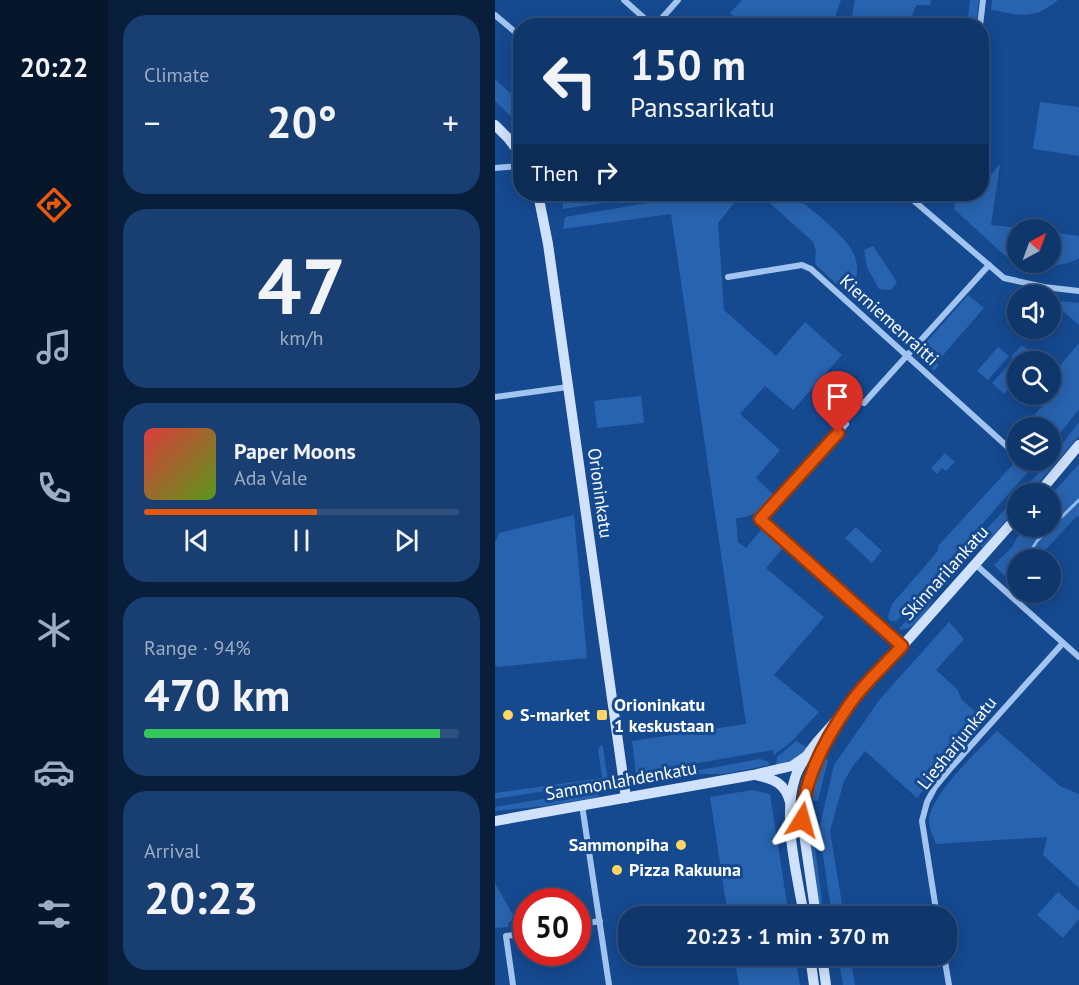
<!DOCTYPE html>
<html lang="en">
<head>
<meta charset="utf-8">
<style>
	:root { --surface:#10376c; --page:#193f72; --text:#f1f3f6; --muted:#9cacc2; --line:#30517f; --accent:#ea580c }
	body { margin:0; font-family:"PT Sans",sans-serif; background:var(--page); color:var(--text); height:100vh; display:flex; flex-direction:column; font-size:22px; white-space:nowrap }
	* { box-sizing:border-box; margin:0 }
	p { font-size:20px; color:var(--muted) }
	.icon { flex:none; width:33px; height:33px; fill:none; stroke:currentColor; stroke-width:2; stroke-linecap:round; stroke-linejoin:round }
	.map { position:relative; flex:1; overflow:hidden }
	.sheet { display:flex; flex-direction:column; gap:15px; padding:15px; background:#091e3b; width:387px }
	.sheet>* { flex:none }
	.banner { position:absolute; left:18px; top:18px; width:476px; height:183px; border-radius:24px; box-shadow:0 3px 15px #0003,0 0 0 2px var(--line); background:#10376c; color:var(--text); overflow:hidden }
	.needle { width:39px; rotate:41deg }
	.buttons { position:absolute; left:512px; top:219px; display:grid; gap:12px }
	.buttons a { display:grid; place-items:center; width:54px; height:54px; border-radius:50%; background:var(--surface); box-shadow:0 3px 15px #0003,0 0 0 2px var(--line); font-size:30px }
	.speed { position:absolute; left:18px; top:888px; display:flex; gap:12px; font-size:30px; font-weight:700; text-align:center }
	.speed>* { display:grid; place-content:center; width:78px; height:78px; border-radius:50%; background:var(--surface); box-shadow:0 3px 15px #0003,0 0 0 2px var(--line); line-height:1 }
	.speed .limit { border:9px solid #d22; background:#fff; color:#111 }
	.pin { position:absolute; display:grid; place-items:center; width:51px; height:51px; color:#fff; margin:-62px -26px; border-radius:50% 50% 50% 0; rotate:-45deg; box-shadow:0 0 6px #0007 }
	.pin .icon { rotate:45deg }
	.me { position:absolute; width:66px; margin:-33px; rotate:8deg; stroke-linejoin:round; filter:drop-shadow(0 0 4px #0008) }
	.turn { display:flex; align-items:center; gap:21px; height:126px; padding:0 18px; font-size:27px }
	.turn .icon { width:78px; height:78px; stroke-width:2.5 }
	.turn b { display:block; font-size:42px; line-height:51px }
	.then { display:flex; align-items:center; height:57px; padding:0 18px; background:#0003; gap:12px; font-size:22px }
	.big { font-size:45px; font-weight:700; line-height:1.1 }
	.sheet .widget { flex:1; display:flex; flex-direction:column; justify-content:center; gap:9px; min-width:0; padding:0 21px; border-radius:24px; background:var(--page) }
	.sheet .dial { align-items:center; gap:0 }
	.dial b { font-size:78px; line-height:1 }
	.song { display:flex; align-items:center; gap:18px }
	.cover { width:72px; height:72px; border-radius:9px; background:linear-gradient(135deg,hsl(0 70% 55%),hsl(90 70% 35%)) }
	.played { height:6px; border-radius:3px; background:linear-gradient(90deg,var(--accent) 55%,var(--line) 55%) }
	.keys { display:flex; justify-content:space-around; direction:ltr }
	.heat { display:flex; justify-content:space-between; align-items:center; font-size:33px; direction:ltr }
	.charge { height:9px; border-radius:4px; background:linear-gradient(90deg,#34c759 94%,var(--line) 0) }
	.trip { position:absolute; left:123px; top:906px; width:339px; height:60px; border-radius:24px; background:var(--surface); box-shadow:0 3px 15px #0003,0 0 0 2px var(--line); font-weight:700; line-height:60px; text-align:center }
	main { display:flex; flex:1; min-height:0 }
	.tab-bar { display:flex; flex-direction:column; width:108px; justify-content:space-around; align-items:center; background:#06162b; color:var(--muted) }
	.tab-bar .icon { width:42px; height:42px }
	.tab-bar .current { color:var(--accent) }
	.tab-bar b { font-size:27px; color:var(--text) }
	.map>svg:first-child { display:block }
	.green { fill:#2863af }
	.lines { fill:none; stroke-linecap:round; stroke-linejoin:round }
	.stream { stroke:#94bff3; stroke-width:3 }
	.street { stroke:#a2c4f0; stroke-width:6 }
	.secondary { stroke:#d0e2fb; stroke-width:10 }
	.route-casing { stroke:#983908; stroke-width:15 }
	.route { stroke:#ea580c; stroke-width:10 }
	.poi-dot { fill:#ffd461; stroke:#154990; stroke-width:2 }
	.labels { text-anchor:middle; stroke-width:6; stroke-linejoin:round; paint-order:stroke }
	.street-label { font-size:18px; fill:#fff; stroke:#154990 }
	.poi-label { font-size:18px; font-weight:bold; fill:#fff; stroke:#154990; text-anchor:start }
</style>
</head>
<body>
<main>
<nav class="tab-bar">
<b>20:22</b>
<svg class="icon current" aria-label="directions" viewBox="0 0 24 24"><path d="M12 3l9 9-9 9-9-9zM9 14v-3h6M13 9l2 2-2 2"/></svg>
<svg class="icon" aria-label="music" viewBox="0 0 24 24"><path d="M9 18V5l10-2v13"/><circle cx="6" cy="18" r="3"/><circle cx="16" cy="16" r="3"/></svg>
<svg class="icon" aria-label="phone" viewBox="0 0 24 24"><path d="M5 4h4l2 5-3 2q2 4 5 5l2-3 5 2v4C11 20 4 13 5 4z"/></svg>
<svg class="icon" aria-label="climate" viewBox="0 0 24 24"><path d="M12 3v18M4 7l16 10M4 17L20 7"/></svg>
<svg class="icon" aria-label="car" viewBox="0 0 24 24"><path d="M5 17H2v-5l4-1 3-4h7l3 4 3 1v5h-3M9 17h6M6 11h13"/><circle cx="7" cy="17" r="2"/><circle cx="17" cy="17" r="2"/></svg>
<svg class="icon" aria-label="filters" viewBox="0 0 24 24"><path d="M4 7h16M4 17h16"/><circle cx="9" cy="7" r="2"/><circle cx="15" cy="17" r="2"/></svg>
</nav>
<section class="sheet">
<div class="widget"><p>Climate</p>
<div class="heat"><a>−</a><b class="big">20°</b><a>+</a></div>
</div>
<div class="widget dial"><b>47</b><p>km/h</p></div>
<div class="widget">
<div class="song"><i class="cover"></i><div><b>Paper Moons</b><p>Ada Vale</p></div></div>
<div class="played"></div>
<div class="keys"><svg class="icon" aria-label="previous" viewBox="0 0 24 24"><path d="M18 5L8 12l10 7zM5 5v14"/></svg><svg class="icon" aria-label="pause" viewBox="0 0 24 24"><path d="M8 5v14M16 5v14"/></svg><svg class="icon" aria-label="next" viewBox="0 0 24 24"><path d="M6 5l10 7-10 7zM19 5v14"/></svg></div>
</div>
<div class="widget"><p>Range · 94%</p><b class="big">470 km</b><div class="charge"></div></div>
<div class="widget"><p>Arrival</p><b class="big">20:23</b></div>
</section>
<div class="map">
<svg width="584" height="985" viewBox="0 0 584 985">
	<rect width="100%" height="100%" fill="#154990"/>
	<g class="green">
		<polygon points="247,0 346,0 337,26 250,25 235,13"/>
		<polygon points="360,0 436,0 435,5 422,5 418,12 417,21 434,23 433,25 355,25"/>
		<polygon points="475,0 484,0 481,25 472,25"/>
		<path d="M497,0H563C537,21 527,15 496,10Z"/>
		<polygon points="0,79 25,102 25,125 0,101"/>
		<polygon points="545,102 584,107 584,156 538,149"/>
		<path d="M505,164L496,225L534,229L522,230V262H555V232L584,236V258C569,268 535,268 518,263L459,209L462,194H486V187Z"/>
		<polygon points="68,194 170,194 68,209"/>
		<path d="M192,194H233L241,201L223,223L229,310L281,356L310,322L347,355L298,410L270,386L245,414L285,450L261,478L279,495C266,509 261,517 241,518L243,542L251,548L266,530L288,548L271,568L329,617L279,675L324,712L296,742L279,755L278,750L141,774L137,741L251,724L176,214L68,229L70,217L182,198Z"/>
		<path d="M267,194H297C314,208 354,237 360,257C365,271 360,285 356,298L320,264L321,251L318,242L266,195Z"/>
		<polygon points="378,246 402,282 396,290 384,289 372,267 369,250"/>
		<polygon points="473,295 489,308 442,362 444,365 439,371 420,355"/>
		<polygon points="555,300 584,303 584,325"/>
		<polygon points="584,343 584,409 555,446 555,428 529,427 568,382 559,373"/>
		<polygon points="527,345 542,358 538,361 522,362 516,357"/>
		<polygon points="503,347 514,356 493,380 482,371"/>
		<polygon points="517,361 522,365 522,379 509,394 497,383"/>
		<polygon points="146,396 149,423 102,428 99,401"/>
		<polygon points="584,422 584,436 535,493 524,494 555,460"/>
		<polygon points="450,453 460,462 451,471 447,468 442,474 436,468"/>
		<polygon points="521,461 533,472 402,621 395,621 393,617 397,604 443,551 443,546"/>
		<polygon points="584,464 584,517 582,516 542,559 522,560 522,581 518,585 499,565 517,547 528,527 555,526 555,496"/>
		<polygon points="522,496 522,508 487,548 483,541 486,535"/>
		<polygon points="79,515 92,658 3,667 0,665 0,543 4,533"/>
		<polygon points="361,527 387,551 377,563 350,538"/>
		<path d="M437,591L440,594C437,606 417,634 404,629Z"/>
		<polygon points="454,622 469,639 441,670 462,689 467,700 487,718 422,798 370,751 358,766 349,781 335,831 349,916 337,916 324,829 339,765 385,699"/>
		<path d="M502,731L565,786L584,794V888L548,855L552,837L441,844C439,838 434,829 434,822C434,795 484,750 502,731Z"/>
		<polygon points="301,741 313,748 304,759 281,765 282,757"/>
		<polygon points="106,745 108,747 113,781 0,799 0,793 107,778 103,749"/>
		<polygon points="328,757 333,760 323,801 315,800 318,783"/>
		<polygon points="265,759 274,762 274,765 229,774 200,774 199,771"/>
		<polygon points="101,790 104,796 98,798 50,806 0,811 0,807"/>
		<polygon points="257,790 275,794 294,916 233,916 215,797"/>
		<polygon points="315,808 319,809 317,824 329,916 325,916 313,826"/>
		<polygon points="0,883 18,915 19,919 13,923 14,927 0,928"/>
		<polygon points="563,892 584,911 584,919 568,938 542,915"/>
		<polygon points="239,956 300,956 305,985 244,985"/>
		<polygon points="343,956 355,956 360,985 348,985"/>
	</g>
	<g class="lines">
		<g class="stream">
			<polyline points="530,560 542,541 584,500"/>
			<polyline points="519,583 522,576"/>
		</g>
		<g class="street">
			<polyline points="129,0 158,26"/>
			<polyline points="0,15 26,37"/>
			<polyline points="160,26 183,0"/>
			<polyline points="485,26 488,0"/>
			<polyline points="0,168 26,166"/>
			<polyline points="411,194 509,278 549,287 584,291"/>
			<polyline points="233,277 307,265 316,269 515,449"/>
			<polyline points="0,397 73,387"/>
			<polyline points="369,403 494,265"/>
			<polyline points="351,424 265,519 407,646"/>
			<polyline points="480,564 584,657"/>
			<polyline points="87,805 114,985"/>
			<polyline points="442,916 427,821 432,802 440,787 454,770 568,643"/>
			<polyline points="82,925 105,921"/>
			<polyline points="449,956 454,985"/>
			<polyline points="18,985 11,936 32,933"/>
		</g>
		<g class="secondary">
			<polyline points="0,125 13,138 26,155"/>
			<polyline points="43,194 53,244 131,798"/>
			<polyline points="543,494 584,445"/>
			<path d="M261,775C279,779 290,783 295,802"/>
			<polyline points="0,821 258,775 297,766 310,757"/>
			<path d="M309,916C302,874 287,820 300,778C304,765 314,752 322,742L522,517"/>
			<polyline points="321,916 307,820 308,802 315,776 341,727"/>
			<polyline points="315,956 319,985"/>
			<polyline points="327,956 331,985"/>
		</g>
	</g>
	<g class="lines">
		<g class="route-casing">
			<path id="route" d="M307,820C308,779 331,738 354,705C369,683 390,665 407,646L265,519L343,433"/>
		</g>
		<use href="#route" class="route"/>
	</g>
	<g class="poi-dot">
		<circle cx="13" cy="715" r="6"/>
		<rect x="101" y="709" width="12" height="12" rx="3"/>
		<circle cx="186" cy="845" r="6"/>
		<circle cx="122" cy="870" r="6"/>
	</g>
	<g class="labels">
		<g class="street-label">
			<text transform="translate(394 320) rotate(42)" y="6">Kierniemenraitti</text>
			<text transform="translate(105 493) rotate(82)" y="6">Orioninkatu</text>
			<text transform="translate(450 573) rotate(-48)" y="6">Skinnarilankatu</text>
			<text transform="translate(462 743) rotate(-51)" y="6">Liesharjunkatu</text>
			<text transform="translate(126 781) rotate(-10)" y="6">Sammonlahdenkatu</text>
		</g>
		<g class="poi-label">
			<text x="119" y="711">Orioninkatu<tspan x="119" dy="21">1 keskustaan</tspan></text>
			<text x="25" y="721">S-market</text>
			<text x="174" y="851" text-anchor="end">Sammonpiha</text>
			<text x="134" y="876">Pizza Rakuuna</text>
		</g>
	</g>
</svg>
<div class="buttons">
<a><svg class="needle" viewBox="-14 -14 28 28"><path d="M0-13l5 13h-10z" fill="#e53935"/><path d="M0 13l5-13h-10z" fill="#9cacc2"/></svg></a>
<a><svg class="icon" aria-label="sound" viewBox="0 0 24 24"><path d="M4 9h4l5-4v14l-5-4H4zM17 9q2 3 0 6"/></svg></a>
<a><svg class="icon" aria-label="search" viewBox="0 0 24 24"><circle cx="10" cy="10" r="6"/><path d="M15 15l6 6"/></svg></a>
<a><svg class="icon" aria-label="layers" viewBox="0 0 24 24"><path d="M12 4l9 5-9 5-9-5zM3 14l9 5 9-5"/></svg></a>
<a>+</a>
<a>−</a>
</div>
<div class="speed"><div class="limit">50</div></div>
<div class="pin" style="left:343px;top:433px;background:#d93025"><svg class="icon" aria-label="arrive" viewBox="0 0 24 24"><path d="M6 21V4h12l-3 4 3 4H6"/></svg></div>
<svg class="me" style="left:307px;top:820px" viewBox="-20 -20 40 40"><path d="M0-17L14 15 0 8-14 15z" fill="#ea580c" stroke="#fff" stroke-width="4"/></svg>
<div class="trip">20:23 · 1 min · 370 m</div>
<div class="banner">
<div class="turn"><svg class="icon" aria-label="left" viewBox="0 0 24 24"><path d="M17 20v-9H6M10 6l-5 5 5 5"/></svg><div><b>150 m</b>Panssarikatu</div></div>
<div class="then">Then<svg class="icon" aria-label="right" viewBox="0 0 24 24"><path d="M7 20v-9h11M14 6l5 5-5 5"/></svg></div>
</div>
</div>
</main>
</body>
</html>
